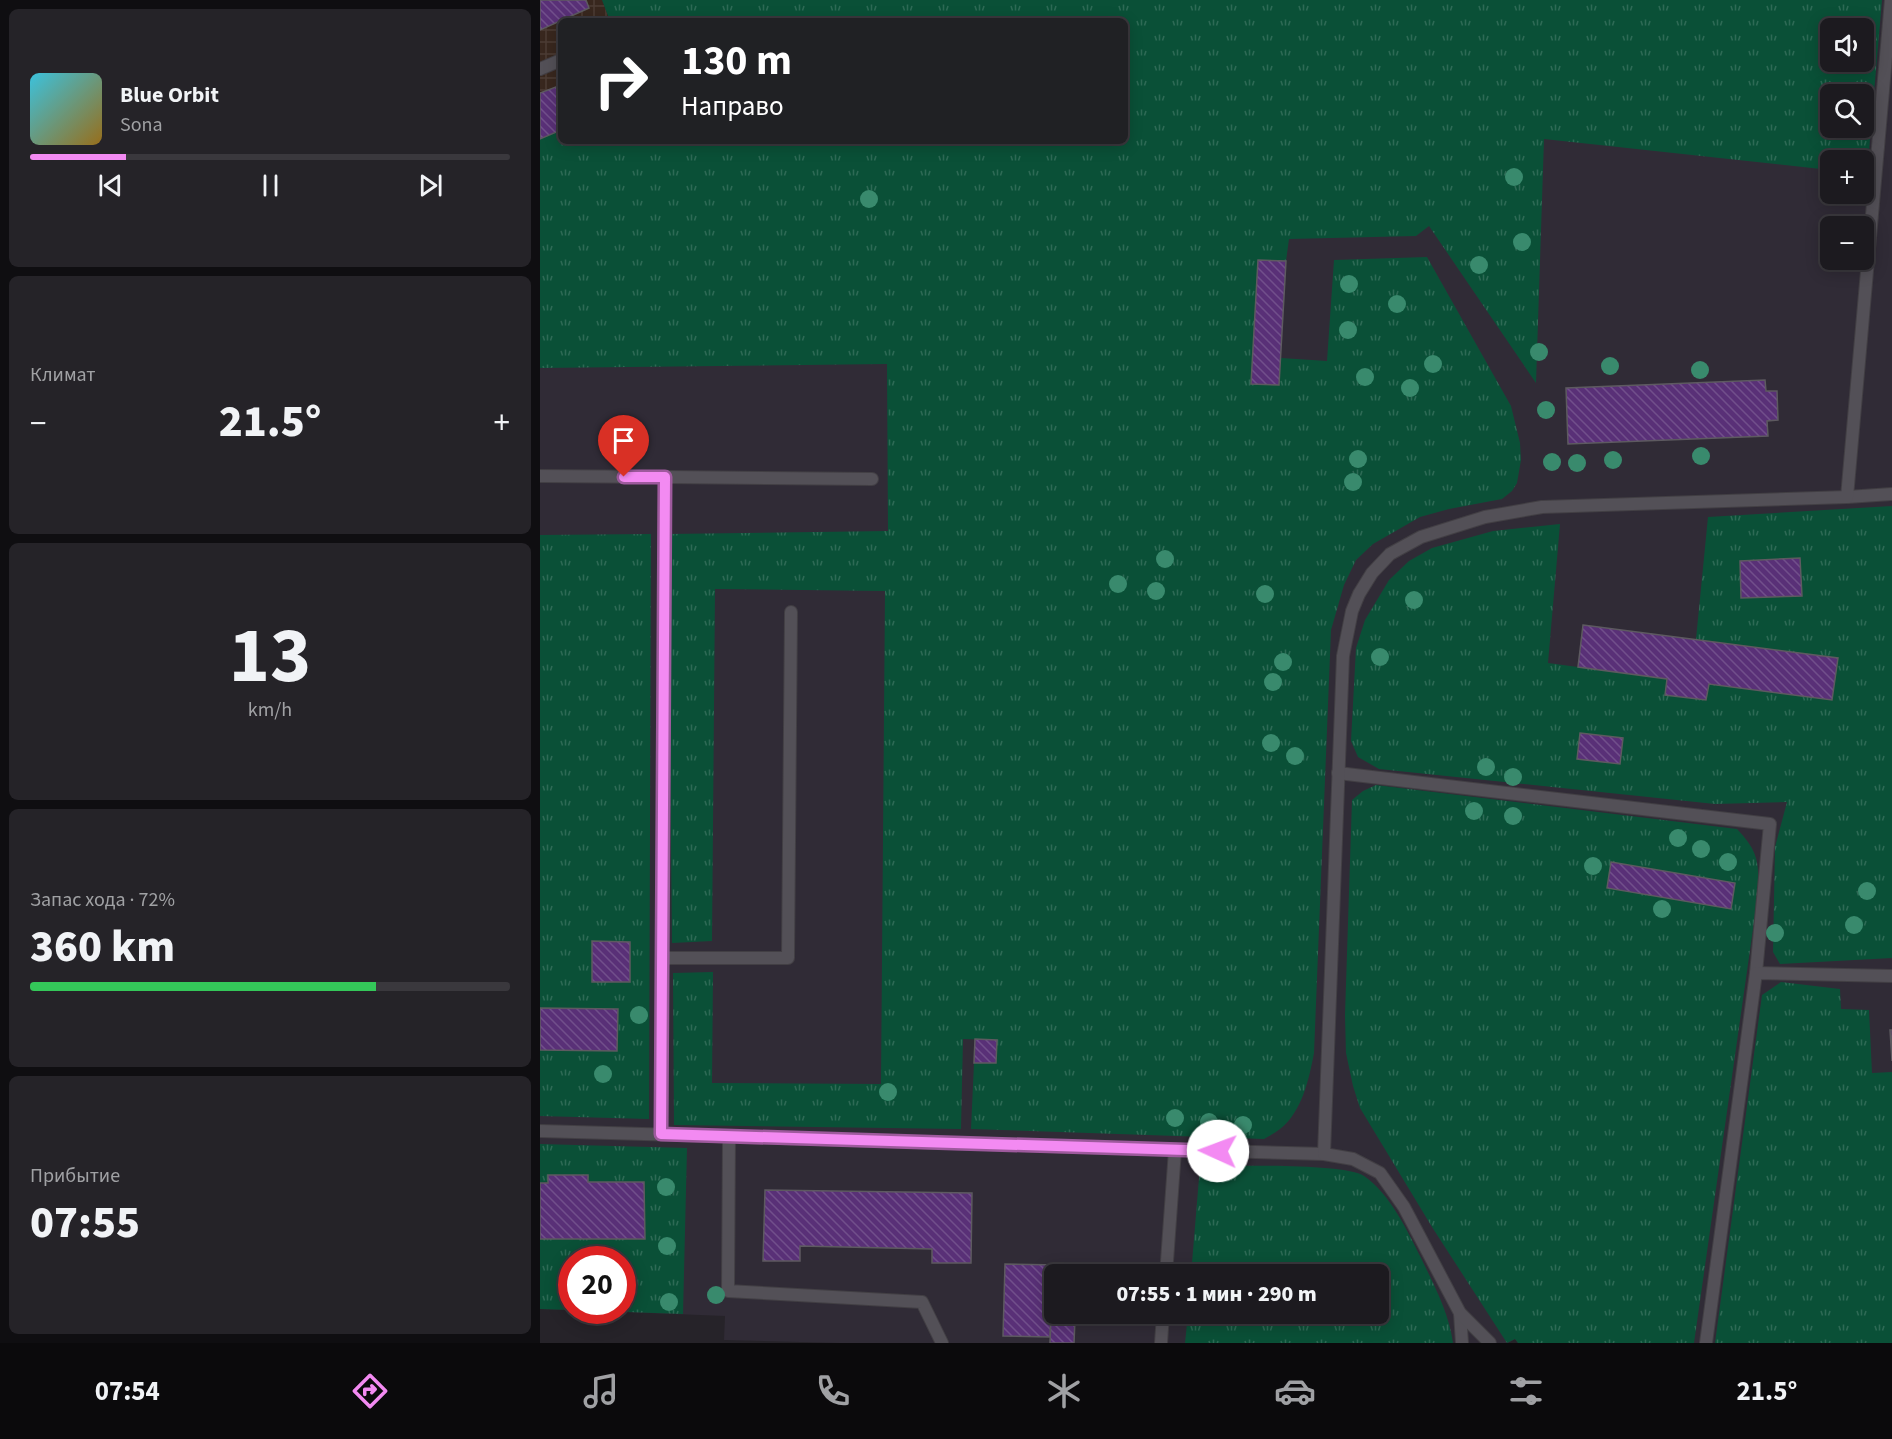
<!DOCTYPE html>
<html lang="ru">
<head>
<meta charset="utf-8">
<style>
	:root { --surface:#1c1a1f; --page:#252328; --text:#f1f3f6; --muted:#a0a1a4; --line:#3a383d; --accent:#f38af2 }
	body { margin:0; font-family:"Source Sans 3",sans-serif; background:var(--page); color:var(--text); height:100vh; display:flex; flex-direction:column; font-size:22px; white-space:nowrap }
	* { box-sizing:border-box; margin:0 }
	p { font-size:20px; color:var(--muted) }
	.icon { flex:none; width:33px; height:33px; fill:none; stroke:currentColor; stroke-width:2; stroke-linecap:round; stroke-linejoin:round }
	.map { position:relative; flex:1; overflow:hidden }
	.side { display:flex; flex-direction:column; gap:9px; padding:9px; background:#0f0e11; width:540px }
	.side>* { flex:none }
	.top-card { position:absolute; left:18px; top:18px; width:570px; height:126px; border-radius:9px; box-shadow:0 3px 15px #0003,0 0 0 2px var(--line); background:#202124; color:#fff; overflow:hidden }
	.controls { position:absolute; left:1280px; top:18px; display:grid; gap:12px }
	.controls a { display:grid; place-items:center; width:54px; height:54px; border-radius:9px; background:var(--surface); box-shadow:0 3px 15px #0003,0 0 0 2px var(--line); font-size:30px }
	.speed { position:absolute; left:18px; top:1246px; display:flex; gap:12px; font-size:30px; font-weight:700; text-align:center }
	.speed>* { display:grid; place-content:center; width:78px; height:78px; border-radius:50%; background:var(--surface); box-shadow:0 3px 15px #0003,0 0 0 2px var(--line); line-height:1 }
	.speed .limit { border:9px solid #d22; background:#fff; color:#111 }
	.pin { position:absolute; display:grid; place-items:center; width:51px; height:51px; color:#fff; margin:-62px -26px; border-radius:50% 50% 50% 0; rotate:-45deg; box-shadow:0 0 6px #0007 }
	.pin .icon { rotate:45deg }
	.me { position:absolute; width:66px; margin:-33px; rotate:272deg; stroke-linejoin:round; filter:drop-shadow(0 0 4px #0008) }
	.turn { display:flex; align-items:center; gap:21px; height:126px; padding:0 24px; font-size:27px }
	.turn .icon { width:78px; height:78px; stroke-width:2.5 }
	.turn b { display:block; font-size:42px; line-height:51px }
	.big { font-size:45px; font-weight:800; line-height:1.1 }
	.side .widget { flex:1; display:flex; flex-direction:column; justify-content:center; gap:9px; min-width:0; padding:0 21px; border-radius:9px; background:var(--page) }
	.side .dial { align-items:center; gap:0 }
	.dial b { font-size:78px; line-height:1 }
	.song { display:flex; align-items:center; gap:18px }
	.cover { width:72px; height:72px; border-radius:9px; background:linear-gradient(135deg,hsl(190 70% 55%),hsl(40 70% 35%)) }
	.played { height:6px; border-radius:3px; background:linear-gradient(90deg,var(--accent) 20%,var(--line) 20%) }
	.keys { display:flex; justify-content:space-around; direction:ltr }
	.heat { display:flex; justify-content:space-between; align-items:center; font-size:33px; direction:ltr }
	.charge { height:9px; border-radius:4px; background:linear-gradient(90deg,#34c759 72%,var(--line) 0) }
	.trip { position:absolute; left:504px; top:1264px; width:345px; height:60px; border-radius:9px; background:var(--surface); box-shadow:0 3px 15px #0003,0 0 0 2px var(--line); font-weight:800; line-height:60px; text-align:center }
	.tabs { display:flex; height:96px; justify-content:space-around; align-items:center; background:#0b0a0c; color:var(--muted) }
	.tabs .icon { width:42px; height:42px }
	.tabs .active { color:var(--accent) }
	.tabs b { font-size:27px; color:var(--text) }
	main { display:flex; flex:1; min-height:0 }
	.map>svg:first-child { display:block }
	.built { fill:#302b36; fill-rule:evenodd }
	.industrial { fill:url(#industrial-grid) }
	.grass { fill:url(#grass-tufts); fill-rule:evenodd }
	.building { fill:url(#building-back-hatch); stroke:#5d5a60; stroke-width:1.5 }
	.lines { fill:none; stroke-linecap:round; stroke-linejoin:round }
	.lane-casing { stroke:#423f44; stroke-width:14 }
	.lane { stroke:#535057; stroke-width:12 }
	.tree { fill:#398a6d }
	.route-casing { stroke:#9e5a9d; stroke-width:15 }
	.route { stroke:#f38af2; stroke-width:10 }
</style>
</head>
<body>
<main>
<section class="side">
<div class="widget">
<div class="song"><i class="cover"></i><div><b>Blue Orbit</b><p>Sona</p></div></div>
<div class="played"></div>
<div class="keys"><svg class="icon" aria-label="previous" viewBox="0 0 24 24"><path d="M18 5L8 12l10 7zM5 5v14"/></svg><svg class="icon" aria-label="pause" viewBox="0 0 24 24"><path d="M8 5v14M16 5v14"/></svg><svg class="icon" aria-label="next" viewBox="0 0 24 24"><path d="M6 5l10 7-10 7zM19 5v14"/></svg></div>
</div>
<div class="widget"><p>Климат</p>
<div class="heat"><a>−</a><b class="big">21.5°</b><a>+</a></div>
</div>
<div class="widget dial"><b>13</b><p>km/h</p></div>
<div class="widget"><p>Запас хода · 72%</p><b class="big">360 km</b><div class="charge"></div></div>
<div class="widget"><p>Прибытие</p><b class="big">07:55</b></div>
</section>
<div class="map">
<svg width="1352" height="1343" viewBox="0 0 1352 1343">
	<defs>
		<pattern id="industrial-grid" width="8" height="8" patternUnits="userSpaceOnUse" patternTransform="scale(1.5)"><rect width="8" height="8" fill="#38271e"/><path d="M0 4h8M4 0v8" fill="none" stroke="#4c3c34"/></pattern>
		<pattern id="grass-tufts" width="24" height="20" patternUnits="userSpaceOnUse" patternTransform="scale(1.5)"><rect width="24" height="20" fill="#0a5037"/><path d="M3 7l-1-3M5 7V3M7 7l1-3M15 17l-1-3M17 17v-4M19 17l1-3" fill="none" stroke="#2e6a55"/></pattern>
		<pattern id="building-back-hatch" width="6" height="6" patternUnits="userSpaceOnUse" patternTransform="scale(1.5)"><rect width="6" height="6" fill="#593077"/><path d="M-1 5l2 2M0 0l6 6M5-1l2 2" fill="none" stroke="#714f8b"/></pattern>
	</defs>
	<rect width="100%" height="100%" fill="#262329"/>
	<path class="built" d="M62,0H1352V1343H978L975,1339L968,1343H299L184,1340L185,1316L58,1311H82V1260H32L31,1310L0,1309V139L21,130V141H585V21H70ZM1290,28H1323V62H1290ZM1290,94H1323V128H1290ZM1290,160H1323V194H1290ZM1290,226H1323V260H1290ZM514,1275H838V1314H514Z"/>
	<polygon class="industrial" points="0,0 62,0 70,21 21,21 21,130 0,139"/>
	<g class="grass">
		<path d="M62,0H1342L1327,174H1323V160H1290V170L1004,139L996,383L889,226L876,236L749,239L746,261L718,260L711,383L739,385L741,358L787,361L794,260L887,257L971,406L980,443L981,460L977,483L972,491L962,499L909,509L880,517L833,544L816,560L804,585L791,630L774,1053C769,1079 762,1112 740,1129C735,1133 729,1136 724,1139L431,1129L434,1063H456V1040L423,1039L421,1129L134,1125L133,973L173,972L172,1083L341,1084L345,591L175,589L172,941L132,943L128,534L348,531L347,364L0,368V139L21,130V141H585V21H70ZM1290,28H1323V62H1290ZM1290,94H1323V128H1290Z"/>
		<path d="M1352,506V958L1240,964L1233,952L1235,847L1247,802L1175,804L839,769L818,757L811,741L816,648L825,620L849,580L869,561L892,548L953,531L1020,524L1008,663L1127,679L1125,695L1166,700L1169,684L1292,700L1298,658L1156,639L1168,517ZM1260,559L1262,595L1201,597L1200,561ZM1040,733L1083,739L1080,764L1038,759Z"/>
		<path d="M111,534L109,1119L0,1116V1050L77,1051L78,1010L0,1008V535ZM52,942H90L89,982H52Z"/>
		<path d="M836,785L1197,829C1219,852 1219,863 1218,894L1154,1343H978L975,1339L967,1343L892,1227L820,1108L813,1086L806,1053L805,1015L812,800L823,791Z"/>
		<polygon points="1241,982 1300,989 1301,1009 1329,1010 1332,1073 1352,1072 1352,1343 1175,1343 1222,995"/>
		<polygon points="0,1144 147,1148 143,1314 58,1311 82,1311 82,1260 32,1260 31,1310 0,1309 0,1239 105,1238 104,1182 48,1182 48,1175 8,1175 8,1182 0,1183"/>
		<path d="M660,1166C690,1166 804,1163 824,1176C850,1194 867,1230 881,1258C894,1285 909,1313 913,1343H645L648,1314H838V1275H651Z"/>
	</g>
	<g class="building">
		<polygon points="0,0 46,0 49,8 0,30"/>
		<polygon points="21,85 21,130 0,139 0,93"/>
		<polygon points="718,260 746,261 739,385 711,384"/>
		<polygon points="1225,380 1226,391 1237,391 1238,420 1227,421 1228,436 1028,444 1026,388"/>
		<polygon points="1260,558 1262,596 1201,598 1200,561"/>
		<polygon points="1043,625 1298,658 1292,700 1169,684 1166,700 1125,695 1127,679 1038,667"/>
		<polygon points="1040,733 1083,738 1080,764 1037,759"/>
		<polygon points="1071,862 1195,883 1191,909 1067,888"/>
		<polygon points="52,941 90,942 90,982 52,982"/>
		<polygon points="0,1008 78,1009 77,1051 0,1050"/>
		<polygon points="1350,1030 1352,1030 1352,1061"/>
		<polygon points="435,1039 457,1040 456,1063 434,1063"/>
		<polygon points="8,1175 48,1175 48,1182 104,1182 105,1239 0,1239 0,1183 8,1183"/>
		<polygon points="225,1190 432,1193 431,1263 392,1263 392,1249 260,1246 260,1261 223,1261"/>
		<polygon points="465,1264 518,1265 518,1275 514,1275 514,1314 517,1314 517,1319 511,1318 510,1337 463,1336"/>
		<polygon points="518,1265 597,1268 597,1275 518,1275"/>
		<polygon points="517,1314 595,1314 595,1321 535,1319 534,1343 510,1343 511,1318 517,1319"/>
	</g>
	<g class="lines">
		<g class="lane-casing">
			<g id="lane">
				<polyline points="0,69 21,60"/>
				<polyline points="0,476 125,477 121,1134"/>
				<polyline points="125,477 332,479"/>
				<polyline points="1307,497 1352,494"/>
				<polyline points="798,773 1230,824 1216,973"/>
				<polyline points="122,958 248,958 251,612"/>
				<polyline points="0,1131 784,1154"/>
				<polyline points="189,1136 188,1291 382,1302 402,1343"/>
				<polyline points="626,1275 635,1150"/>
				<polyline points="920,1313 922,1343"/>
				<polyline points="621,1343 623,1314"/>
				<polyline points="950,1343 920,1313 864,1207 840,1173 813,1159 784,1154 803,656 812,611 819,594 832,573 850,554 881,537 945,517 1002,507 1307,497 1351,0"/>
				<polyline points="1166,1343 1216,973 1352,976"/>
			</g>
		</g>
		<use href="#lane" class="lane"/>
	</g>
	<g class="tree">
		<circle cx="974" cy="177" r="9"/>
		<circle cx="329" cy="199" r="9"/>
		<circle cx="982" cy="242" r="9"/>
		<circle cx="939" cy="265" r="9"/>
		<circle cx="809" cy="284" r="9"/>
		<circle cx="857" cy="304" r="9"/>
		<circle cx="808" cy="330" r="9"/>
		<circle cx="999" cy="352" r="9"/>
		<circle cx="893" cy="364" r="9"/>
		<circle cx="1070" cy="366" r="9"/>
		<circle cx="1160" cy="370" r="9"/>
		<circle cx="825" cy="377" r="9"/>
		<circle cx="870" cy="388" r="9"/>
		<circle cx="1006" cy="410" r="9"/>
		<circle cx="1161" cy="456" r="9"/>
		<circle cx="818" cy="459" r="9"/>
		<circle cx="1073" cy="460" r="9"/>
		<circle cx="1012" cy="462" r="9"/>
		<circle cx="1037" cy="463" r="9"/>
		<circle cx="813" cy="482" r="9"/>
		<circle cx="625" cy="559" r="9"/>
		<circle cx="578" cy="584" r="9"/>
		<circle cx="616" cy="591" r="9"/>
		<circle cx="725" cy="594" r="9"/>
		<circle cx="874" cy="600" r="9"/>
		<circle cx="840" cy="657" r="9"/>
		<circle cx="743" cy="662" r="9"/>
		<circle cx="733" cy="682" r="9"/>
		<circle cx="731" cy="743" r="9"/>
		<circle cx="755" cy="756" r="9"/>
		<circle cx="946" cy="767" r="9"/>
		<circle cx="973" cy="777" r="9"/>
		<circle cx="934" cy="811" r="9"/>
		<circle cx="973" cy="816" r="9"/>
		<circle cx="1138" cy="838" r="9"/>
		<circle cx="1161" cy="849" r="9"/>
		<circle cx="1188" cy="862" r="9"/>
		<circle cx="1053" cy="866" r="9"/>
		<circle cx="1327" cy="891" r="9"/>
		<circle cx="1122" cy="909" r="9"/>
		<circle cx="1314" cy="925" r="9"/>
		<circle cx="1235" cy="933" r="9"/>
		<circle cx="99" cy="1015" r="9"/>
		<circle cx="63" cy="1074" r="9"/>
		<circle cx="348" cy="1092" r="9"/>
		<circle cx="635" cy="1118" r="9"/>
		<circle cx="669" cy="1122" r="9"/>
		<circle cx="703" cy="1125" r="9"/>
		<circle cx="126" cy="1187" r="9"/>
		<circle cx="127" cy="1246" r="9"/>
		<circle cx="176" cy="1295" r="9"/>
		<circle cx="129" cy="1302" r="9"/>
	</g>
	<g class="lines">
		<g class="route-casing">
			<polyline id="route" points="84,477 125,477 121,1134 678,1151"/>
		</g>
		<use href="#route" class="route"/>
	</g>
</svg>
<div class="controls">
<a><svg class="icon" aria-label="sound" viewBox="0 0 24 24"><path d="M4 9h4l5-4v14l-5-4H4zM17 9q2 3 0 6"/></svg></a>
<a><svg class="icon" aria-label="search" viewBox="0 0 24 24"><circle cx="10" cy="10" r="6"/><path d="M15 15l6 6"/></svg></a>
<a>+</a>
<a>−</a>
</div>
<div class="speed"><div class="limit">20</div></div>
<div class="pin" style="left:84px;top:477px;background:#d93025"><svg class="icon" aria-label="arrive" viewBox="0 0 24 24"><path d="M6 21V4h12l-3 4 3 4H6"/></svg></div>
<svg class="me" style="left:678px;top:1151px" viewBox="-20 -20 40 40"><circle r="19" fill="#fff"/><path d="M0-13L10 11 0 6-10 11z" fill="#f38af2"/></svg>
<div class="trip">07:55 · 1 мин · 290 m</div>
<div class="top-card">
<div class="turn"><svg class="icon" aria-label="right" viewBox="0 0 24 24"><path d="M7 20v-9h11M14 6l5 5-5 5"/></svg><div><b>130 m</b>Направо</div></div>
</div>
</div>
</main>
<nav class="tabs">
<b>07:54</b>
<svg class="icon active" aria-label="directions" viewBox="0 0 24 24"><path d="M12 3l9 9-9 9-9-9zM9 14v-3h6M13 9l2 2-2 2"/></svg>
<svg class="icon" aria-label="music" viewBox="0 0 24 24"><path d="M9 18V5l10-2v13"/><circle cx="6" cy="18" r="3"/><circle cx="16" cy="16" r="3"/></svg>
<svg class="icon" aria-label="phone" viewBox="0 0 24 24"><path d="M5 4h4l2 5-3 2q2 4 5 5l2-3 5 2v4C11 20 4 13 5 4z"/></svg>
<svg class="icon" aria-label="climate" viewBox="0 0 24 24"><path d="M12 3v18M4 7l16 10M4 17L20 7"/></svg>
<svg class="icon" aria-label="car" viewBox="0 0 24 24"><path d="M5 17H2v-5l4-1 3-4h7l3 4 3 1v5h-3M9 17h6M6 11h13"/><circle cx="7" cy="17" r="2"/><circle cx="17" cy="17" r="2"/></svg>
<svg class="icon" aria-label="filters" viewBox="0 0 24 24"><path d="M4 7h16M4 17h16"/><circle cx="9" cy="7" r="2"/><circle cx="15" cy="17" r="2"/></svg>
<b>21.5°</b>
</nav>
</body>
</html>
